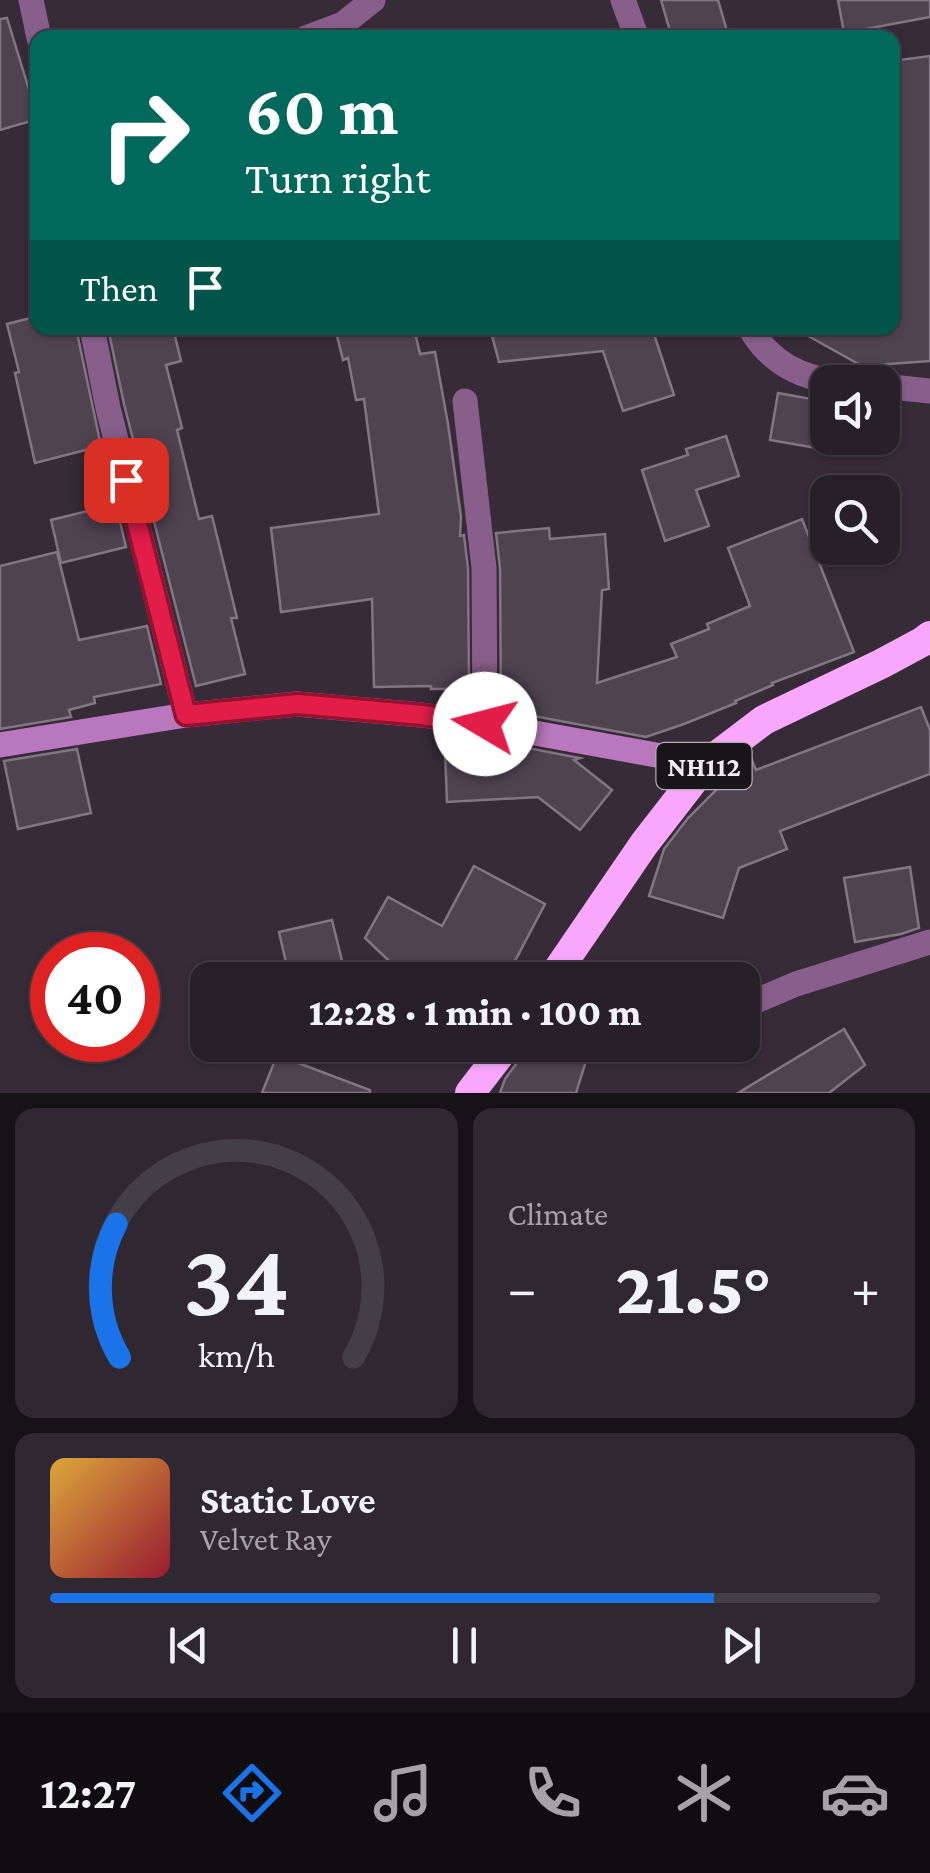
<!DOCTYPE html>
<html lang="en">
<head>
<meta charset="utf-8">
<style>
	:root { --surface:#282029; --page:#302831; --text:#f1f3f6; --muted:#a5a3a8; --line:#443e46; --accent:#1a73e8 }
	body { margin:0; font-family:"Crimson Pro",serif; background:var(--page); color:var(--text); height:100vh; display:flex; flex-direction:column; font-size:38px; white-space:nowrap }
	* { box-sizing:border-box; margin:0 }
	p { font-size:32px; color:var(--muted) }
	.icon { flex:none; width:55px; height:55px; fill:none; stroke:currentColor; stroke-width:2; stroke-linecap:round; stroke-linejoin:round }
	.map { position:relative; height:1093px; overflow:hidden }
	.drawer { display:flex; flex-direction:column; gap:15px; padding:15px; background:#161217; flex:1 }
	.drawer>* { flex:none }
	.banner { position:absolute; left:30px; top:30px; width:870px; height:305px; border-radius:20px; box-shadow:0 2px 8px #0004,0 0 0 2px var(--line); background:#00695c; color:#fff; overflow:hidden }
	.tools { position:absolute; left:810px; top:365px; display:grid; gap:20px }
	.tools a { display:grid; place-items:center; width:90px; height:90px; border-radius:20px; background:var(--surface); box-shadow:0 2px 8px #0004,0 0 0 2px var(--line); font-size:50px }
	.speed { position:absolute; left:30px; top:932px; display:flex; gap:20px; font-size:50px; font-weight:700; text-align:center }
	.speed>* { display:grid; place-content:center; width:130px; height:130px; border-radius:50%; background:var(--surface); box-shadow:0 2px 8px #0004,0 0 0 2px var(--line); line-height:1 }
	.speed .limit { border:15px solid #d22; background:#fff; color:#111 }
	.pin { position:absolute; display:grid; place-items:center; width:85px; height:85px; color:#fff; margin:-42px; border-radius:20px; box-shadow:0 5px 15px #0006 }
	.me { position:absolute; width:110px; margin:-55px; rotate:278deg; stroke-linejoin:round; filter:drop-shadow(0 0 8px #0008) }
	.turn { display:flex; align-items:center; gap:35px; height:210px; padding:0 50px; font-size:45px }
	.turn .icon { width:130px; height:130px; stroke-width:2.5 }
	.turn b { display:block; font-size:70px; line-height:85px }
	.then { display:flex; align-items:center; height:95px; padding:0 50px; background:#0003; gap:20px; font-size:38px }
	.big { font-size:75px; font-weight:800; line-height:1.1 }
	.drawer .widget { flex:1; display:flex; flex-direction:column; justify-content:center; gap:15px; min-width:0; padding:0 35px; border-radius:20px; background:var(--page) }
	.drawer .dial { align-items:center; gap:0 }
	.dial svg { height:260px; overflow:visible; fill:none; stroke:var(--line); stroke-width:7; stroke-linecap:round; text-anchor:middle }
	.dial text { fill:var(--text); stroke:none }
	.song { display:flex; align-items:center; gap:30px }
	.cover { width:120px; height:120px; border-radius:15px; background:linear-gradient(135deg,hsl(40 70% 55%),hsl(350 70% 35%)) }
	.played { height:10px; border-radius:5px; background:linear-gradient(90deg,var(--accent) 80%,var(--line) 80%) }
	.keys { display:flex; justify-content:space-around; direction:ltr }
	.heat { display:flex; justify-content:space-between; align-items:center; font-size:55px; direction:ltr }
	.drawer .tiles { flex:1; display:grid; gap:15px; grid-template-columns:1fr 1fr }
	.widget:last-child { grid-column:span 2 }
	.trip { position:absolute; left:190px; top:962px; width:570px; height:100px; border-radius:20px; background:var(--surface); box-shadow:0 2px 8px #0004,0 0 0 2px var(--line); font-weight:800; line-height:100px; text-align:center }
	.tab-bar { display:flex; height:160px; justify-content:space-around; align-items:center; background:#100d10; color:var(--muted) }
	.tab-bar .icon { width:70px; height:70px }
	.tab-bar .on { color:var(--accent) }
	.tab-bar b { font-size:45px; color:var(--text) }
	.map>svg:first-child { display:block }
	.building { fill:#4f4350; stroke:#837583; stroke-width:2.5 }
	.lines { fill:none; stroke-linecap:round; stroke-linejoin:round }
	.street { stroke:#885f8a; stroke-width:25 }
	.secondary { stroke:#b978bd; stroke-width:25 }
	.highway { stroke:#f8a7fc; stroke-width:30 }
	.route-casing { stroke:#92132f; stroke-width:25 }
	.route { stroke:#e11d48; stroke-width:18 }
	.labels { text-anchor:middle; stroke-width:10; stroke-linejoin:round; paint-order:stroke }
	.shield { fill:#1a151b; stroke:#b1abb2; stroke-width:2.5 }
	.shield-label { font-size:28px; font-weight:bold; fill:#f2ebf3 }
</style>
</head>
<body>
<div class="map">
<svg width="930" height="1093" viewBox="0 0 930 1093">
	<rect width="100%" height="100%" fill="#362b37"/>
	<g class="building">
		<polygon points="661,0 718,0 729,38 672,38"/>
		<polygon points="838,0 930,0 930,17 844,33"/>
		<polygon points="7,18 38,119 0,130 0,19"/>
		<polygon points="930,56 930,361 862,366 794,328 892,328 892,61"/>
		<polygon points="38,316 38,328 76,328 101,446 35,463 15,373 19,372 7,324"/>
		<polygon points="108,328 173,328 181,361 166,365 182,428 177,430 199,519 212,516 237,618 231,618 245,674 196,686 124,404"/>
		<polygon points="335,328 414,328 420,354 435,352 448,424 461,517 460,536 464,535 468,569 469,689 431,689 431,686 374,687 372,599 281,612 271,528 379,514 364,399 356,400 348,358 343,360"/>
		<polygon points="490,328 652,328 674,395 623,411 603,351 499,362"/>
		<polygon points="778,393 828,402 828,450 770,440"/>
		<polygon points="726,436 739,476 696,490 709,526 665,541 642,470 688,455 686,449"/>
		<polygon points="116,504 126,547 61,563 51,520"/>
		<polygon points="802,519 854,652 772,683 773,685 735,701 736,703 684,724 646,737 501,710 500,568 496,533 549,528 550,539 605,534 609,589 602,590 597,683 677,657 671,644 709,629 707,624 750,606 728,548"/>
		<polygon points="57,552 79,640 147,626 161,684 94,697 95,703 69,710 71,717 0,729 0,566"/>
		<polygon points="921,707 930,730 930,774 780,831 787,849 739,868 723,918 649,896 664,849 688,818 750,756 756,770"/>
		<polygon points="496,742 580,758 574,760 612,790 580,830 538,797 447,802 445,751 496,748"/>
		<polygon points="77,749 91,813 18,829 4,761"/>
		<polygon points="474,866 545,904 505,980 409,980 365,938 388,897 442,926"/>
		<polygon points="910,867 919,928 901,934 855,942 844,878"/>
		<polygon points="332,920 345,973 316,980 290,980 279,932"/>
		<polygon points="844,1029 865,1065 829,1093 738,1093"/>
		<polygon points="525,1045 542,1045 576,1052 586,1061 576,1093 500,1093 505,1079 522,1056"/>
		<polygon points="277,1055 370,1090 370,1093 262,1093"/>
	</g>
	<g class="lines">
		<g class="street">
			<polyline points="31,0 39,38"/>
			<polyline points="623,0 637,38"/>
			<polyline points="306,38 343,24 373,0"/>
			<polyline points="92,328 108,408 186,715"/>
			<path d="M750,328C770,363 802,379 841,382"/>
			<polyline points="882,386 930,391"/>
			<polyline points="465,401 484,568 485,724"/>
			<polyline points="742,1007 796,984 930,942"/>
			<polyline points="590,1045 601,1048 641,1045"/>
		</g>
		<polyline class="secondary" points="0,745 186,715 297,704 422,715 485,724 706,764"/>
		<g class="highway">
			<polyline points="551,980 644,844 706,764 764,720 881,664 922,642 930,636"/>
			<polyline points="470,1093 507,1045"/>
		</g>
	</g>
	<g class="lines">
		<g class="route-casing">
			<polyline id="route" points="126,480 186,715 298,704 422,715 485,724"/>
		</g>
		<use href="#route" class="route"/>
	</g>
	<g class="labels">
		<rect class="shield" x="656.5" y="743" width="95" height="46" rx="8"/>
		<g class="shield-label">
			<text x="704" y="776">NH112</text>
		</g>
	</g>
</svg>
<div class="tools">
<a><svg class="icon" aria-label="sound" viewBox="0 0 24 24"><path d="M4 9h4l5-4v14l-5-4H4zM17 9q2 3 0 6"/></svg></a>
<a><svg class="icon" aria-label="search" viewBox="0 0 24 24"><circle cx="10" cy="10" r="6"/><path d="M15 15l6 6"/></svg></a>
</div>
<div class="speed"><div class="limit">40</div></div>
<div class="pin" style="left:126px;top:480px;background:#d93025"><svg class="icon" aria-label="arrive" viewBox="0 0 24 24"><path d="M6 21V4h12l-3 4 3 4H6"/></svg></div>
<svg class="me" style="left:485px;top:724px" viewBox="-20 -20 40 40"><circle r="19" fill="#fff"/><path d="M0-13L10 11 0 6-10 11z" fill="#e11d48"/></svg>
<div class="trip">12:28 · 1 min · 100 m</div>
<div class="banner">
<div class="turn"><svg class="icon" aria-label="right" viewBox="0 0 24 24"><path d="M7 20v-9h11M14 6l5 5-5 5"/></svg><div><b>60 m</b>Turn right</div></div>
<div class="then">Then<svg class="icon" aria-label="arrive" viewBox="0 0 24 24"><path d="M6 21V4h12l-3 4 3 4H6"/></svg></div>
</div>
</div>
<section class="drawer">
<div class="tiles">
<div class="widget dial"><svg viewBox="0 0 100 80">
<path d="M14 69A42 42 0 1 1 86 69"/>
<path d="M14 69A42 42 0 0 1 13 28" stroke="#1a73e8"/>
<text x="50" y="56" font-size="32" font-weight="700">34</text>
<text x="50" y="72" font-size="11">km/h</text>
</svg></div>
<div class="widget"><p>Climate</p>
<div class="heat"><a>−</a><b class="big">21.5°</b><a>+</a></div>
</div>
<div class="widget">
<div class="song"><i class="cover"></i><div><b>Static Love</b><p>Velvet Ray</p></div></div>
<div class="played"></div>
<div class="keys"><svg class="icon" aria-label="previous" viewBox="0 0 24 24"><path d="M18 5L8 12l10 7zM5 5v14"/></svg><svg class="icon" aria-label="pause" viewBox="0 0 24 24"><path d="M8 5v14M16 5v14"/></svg><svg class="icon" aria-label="next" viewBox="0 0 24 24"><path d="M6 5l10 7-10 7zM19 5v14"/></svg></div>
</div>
</div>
</section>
<nav class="tab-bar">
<b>12:27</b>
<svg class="icon on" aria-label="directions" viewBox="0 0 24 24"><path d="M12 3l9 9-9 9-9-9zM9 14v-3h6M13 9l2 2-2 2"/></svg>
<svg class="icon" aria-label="music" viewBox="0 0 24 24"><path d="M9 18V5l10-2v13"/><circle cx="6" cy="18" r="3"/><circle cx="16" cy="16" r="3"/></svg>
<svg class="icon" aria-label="phone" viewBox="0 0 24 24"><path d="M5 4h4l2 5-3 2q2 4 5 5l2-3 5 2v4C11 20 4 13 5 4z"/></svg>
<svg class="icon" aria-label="climate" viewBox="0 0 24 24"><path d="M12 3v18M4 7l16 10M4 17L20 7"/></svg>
<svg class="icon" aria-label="car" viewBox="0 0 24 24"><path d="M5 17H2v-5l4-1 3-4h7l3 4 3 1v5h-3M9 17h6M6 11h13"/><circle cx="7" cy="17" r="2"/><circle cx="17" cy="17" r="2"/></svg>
</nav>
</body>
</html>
